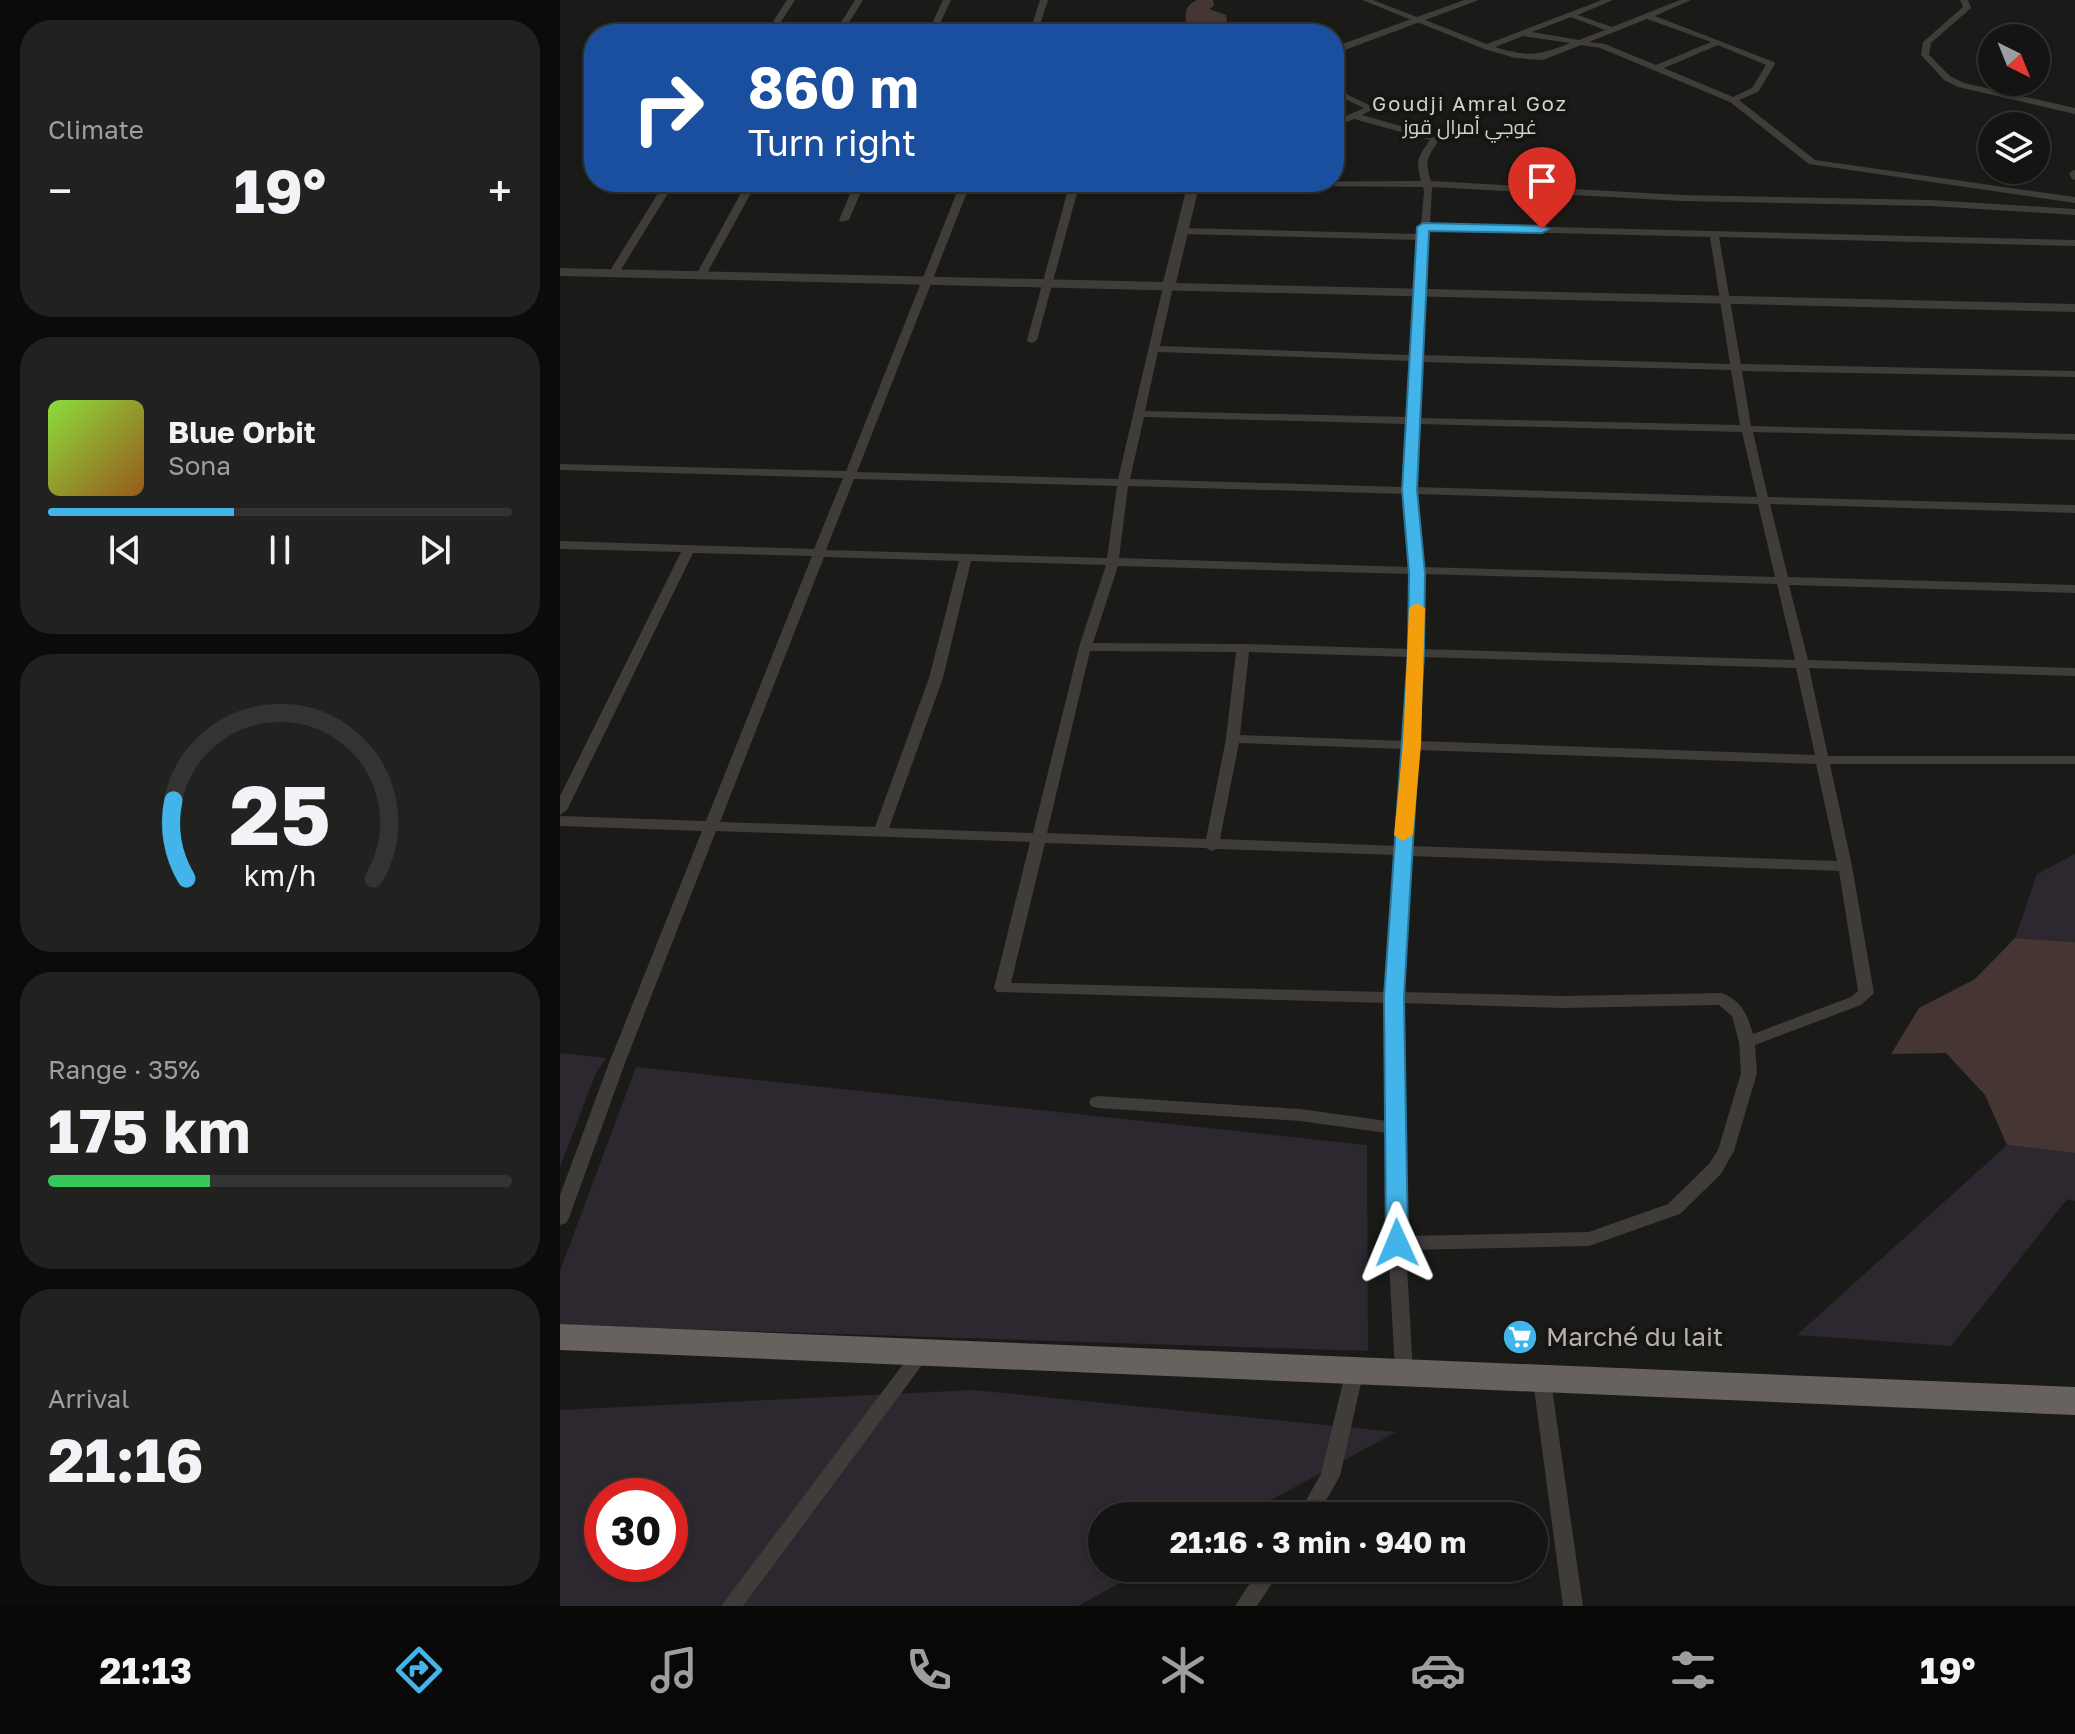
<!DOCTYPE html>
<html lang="en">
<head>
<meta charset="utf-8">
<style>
	:root { --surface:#141412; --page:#212120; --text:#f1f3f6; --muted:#9d9e9f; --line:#333332; --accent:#42b4e9 }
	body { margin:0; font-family:"Golos Text",Cairo,sans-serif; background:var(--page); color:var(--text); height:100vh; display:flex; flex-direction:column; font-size:30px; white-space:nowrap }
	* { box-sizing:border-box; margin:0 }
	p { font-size:26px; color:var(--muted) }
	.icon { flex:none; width:44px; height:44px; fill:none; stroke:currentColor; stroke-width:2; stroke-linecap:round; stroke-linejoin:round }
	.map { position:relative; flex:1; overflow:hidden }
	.drawer { display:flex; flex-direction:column; gap:20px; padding:20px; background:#0b0b0a; width:560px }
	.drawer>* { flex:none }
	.banner { position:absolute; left:24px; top:24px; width:760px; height:168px; border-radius:32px; box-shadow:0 2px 6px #0004,0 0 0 2px var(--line); background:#1a4fa0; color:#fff; overflow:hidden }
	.needle { width:52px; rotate:137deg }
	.buttons { position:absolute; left:1418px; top:24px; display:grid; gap:16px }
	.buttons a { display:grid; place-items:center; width:72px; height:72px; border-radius:50%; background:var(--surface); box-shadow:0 2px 6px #0004,0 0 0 2px var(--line); font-size:40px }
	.speed { position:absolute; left:24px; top:1478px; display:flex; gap:16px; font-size:40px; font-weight:700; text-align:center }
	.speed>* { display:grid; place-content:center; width:104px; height:104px; border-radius:50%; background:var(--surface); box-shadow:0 2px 6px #0004,0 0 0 2px var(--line); line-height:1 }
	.speed .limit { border:12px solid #d22; background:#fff; color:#111 }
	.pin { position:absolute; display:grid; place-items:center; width:68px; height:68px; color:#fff; margin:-82px -34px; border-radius:50% 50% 50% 0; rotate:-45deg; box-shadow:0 0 8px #0007 }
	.pin .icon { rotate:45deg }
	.me { position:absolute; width:88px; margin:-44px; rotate:359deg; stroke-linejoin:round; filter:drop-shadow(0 0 6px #0008) }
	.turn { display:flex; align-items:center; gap:28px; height:168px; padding:0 32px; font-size:36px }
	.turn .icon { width:104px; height:104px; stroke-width:2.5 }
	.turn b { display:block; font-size:56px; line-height:68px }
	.big { font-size:60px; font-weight:700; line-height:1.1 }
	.drawer .widget { flex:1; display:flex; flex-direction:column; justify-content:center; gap:12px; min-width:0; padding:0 28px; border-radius:32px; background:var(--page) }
	.drawer .dial { align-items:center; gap:0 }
	.dial svg { height:208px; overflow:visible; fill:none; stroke:var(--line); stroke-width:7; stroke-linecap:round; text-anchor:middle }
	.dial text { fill:var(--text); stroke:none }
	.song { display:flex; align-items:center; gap:24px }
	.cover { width:96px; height:96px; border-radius:12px; background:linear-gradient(135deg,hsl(90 70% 55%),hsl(30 70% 35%)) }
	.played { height:8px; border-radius:4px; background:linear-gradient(90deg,var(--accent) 40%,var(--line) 40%) }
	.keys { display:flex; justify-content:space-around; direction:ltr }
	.heat { display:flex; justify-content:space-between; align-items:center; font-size:44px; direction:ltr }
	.charge { height:12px; border-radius:6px; background:linear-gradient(90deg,#34c759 35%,var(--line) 0) }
	.trip { position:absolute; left:528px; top:1502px; width:460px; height:80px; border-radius:40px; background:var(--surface); box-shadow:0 2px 6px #0004,0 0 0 2px var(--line); font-weight:700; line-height:80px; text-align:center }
	.menu { display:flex; height:128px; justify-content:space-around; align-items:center; background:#080807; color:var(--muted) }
	.menu .icon { width:56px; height:56px }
	.menu .current { color:var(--accent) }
	.menu b { font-size:36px; color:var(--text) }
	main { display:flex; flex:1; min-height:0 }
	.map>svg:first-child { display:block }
	.green { fill:#2d272f; fill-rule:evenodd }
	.water { fill:#453634 }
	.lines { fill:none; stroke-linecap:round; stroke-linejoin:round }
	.minor { fill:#3f3c3a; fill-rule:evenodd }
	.tertiary { fill:#3f3c3a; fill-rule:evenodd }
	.trunk { fill:#67625e; fill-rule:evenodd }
	.route { fill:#42b4e9; stroke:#2b7597; stroke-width:2 }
	.slow { fill:#f59e0b }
	.labels { text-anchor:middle; stroke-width:8; stroke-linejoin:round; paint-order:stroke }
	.far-neighbourhood-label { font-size:20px; letter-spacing:2px; fill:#d6d0cc; stroke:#151513 }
	.near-poi-label { font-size:26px; fill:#b9b0ab; stroke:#151513; text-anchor:start }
</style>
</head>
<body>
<main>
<section class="drawer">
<div class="widget"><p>Climate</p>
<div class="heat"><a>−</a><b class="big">19°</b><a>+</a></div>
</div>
<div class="widget">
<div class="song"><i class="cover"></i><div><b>Blue Orbit</b><p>Sona</p></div></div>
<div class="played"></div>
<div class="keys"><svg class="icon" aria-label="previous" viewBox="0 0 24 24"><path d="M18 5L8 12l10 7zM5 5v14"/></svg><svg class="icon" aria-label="pause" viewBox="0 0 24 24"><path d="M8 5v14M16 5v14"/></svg><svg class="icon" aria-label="next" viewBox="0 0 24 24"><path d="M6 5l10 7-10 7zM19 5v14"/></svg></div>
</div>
<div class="widget dial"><svg viewBox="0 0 100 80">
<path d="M14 69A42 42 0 1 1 86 69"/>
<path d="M14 69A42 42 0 0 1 9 39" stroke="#42b4e9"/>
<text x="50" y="56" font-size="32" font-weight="700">25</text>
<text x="50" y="72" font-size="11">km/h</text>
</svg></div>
<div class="widget"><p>Range · 35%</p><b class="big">175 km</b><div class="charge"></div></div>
<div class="widget"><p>Arrival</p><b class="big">21:16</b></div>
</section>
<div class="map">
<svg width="1515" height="1606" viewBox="0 0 1515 1606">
	<rect width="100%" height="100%" fill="#1a1a18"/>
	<g class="green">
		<polygon points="1515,854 1515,942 1455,938 1477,874"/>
		<polygon points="0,1053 46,1058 36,1073 0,1167"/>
		<polygon points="76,1067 807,1145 808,1351 0,1325 0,1271"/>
		<polygon points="1447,1145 1515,1153 1515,1201 1508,1199 1504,1203 1391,1346 1237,1335"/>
		<path d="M414,1390L836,1432L682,1516H542V1568H587L518,1606H0V1410ZM42,1496H110V1564H42Z"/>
	</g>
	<g class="water">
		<path d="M637,0H653L654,6L649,9L666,15L667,21L658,28L666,31L710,26L712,30L702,34H618L626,26C626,13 623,7 637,0Z"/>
		<polygon points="1455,938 1515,942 1515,1153 1447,1145 1425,1095 1386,1053 1331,1054 1359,1008 1415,979"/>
	</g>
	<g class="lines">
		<g class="minor">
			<polygon points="227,0 235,0 213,34 205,34"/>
			<polygon points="295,0 303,0 282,34 274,34"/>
			<polygon points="383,0 391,0 375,34 367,34"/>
			<polygon points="480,0 488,0 477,34 469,34"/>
			<path d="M802,0H813L927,44L1042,0H1053L1018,15L1052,27L1120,0H1131L1095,16L1214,62L1215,64L1198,92L1179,100L1255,160L1515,197V203L1249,164L1170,102L1040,48L1021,45L983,60L955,58L924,49ZM1011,17L1045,30L1019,40L972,32ZM1087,19L1151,42L1096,65L1045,44L1029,42ZM963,36L1010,43C978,56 968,57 935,47ZM1158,45L1206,65L1192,88L1173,97L1104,68Z"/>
			<polygon points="1400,0 1408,0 1411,8 1371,43 1369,55 1390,76 1404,83 1515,108 1515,114 1398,87 1384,80 1361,55 1363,42 1403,7"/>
			<path d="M774,88L815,108L802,115L879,137L880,139C868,156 864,160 871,181L1122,195L1371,200L1515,209V215L1371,206L1122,201L872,187L870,224L1515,240V246L1159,237L1181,364L1515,371V377L1182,371L1191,426L1515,434V440L1193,432L1208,497L1515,505V513L1210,504L1228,577L1515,585V593L1229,585L1248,660L1515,668V676L1249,668L1268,756H1515V764H1270L1292,866L1314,993L1301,1005L1195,1045L1197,1073L1174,1151L1161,1174L1120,1214L1029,1246L846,1250L853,1372L850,1377L844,1380L838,1377L835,1372L828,1243L827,1133L740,1121L537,1108L531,1106L529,1102L531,1098L537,1096L740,1109L827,1121L826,1003L437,992L434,988L470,842L156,831L65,1063L9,1218L6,1223L0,1225V1195L49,1063L142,831L0,826V816L146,821L252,556L133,553L7,810L0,815V796L121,552L0,549V541L254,549L283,478L0,470V464L286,471L401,182H411L297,472L558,479L603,287L608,284L613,287L600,346L850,355L853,292L859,240L622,234L617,231L622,228L860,234L858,227L861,225L864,192L863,187L634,185L629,182L861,181C855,160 858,157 870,140L794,119L774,127V121L804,108L774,94ZM870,230L1150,237L1170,364L860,355L863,292ZM598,352L850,361L847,417L585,411ZM860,362L1171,370L1180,425L858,418ZM584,417L846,424L843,487L570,479ZM858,424L1182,432L1197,497L855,487ZM294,479L557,486L547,558L266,550ZM568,486L844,494L850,567L559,558ZM855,494L1198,504L1215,577L863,567ZM264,557L399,561L369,678L315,827L160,822ZM411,561L546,565L519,647L473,833L329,828L383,678ZM558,566L851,574L850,649L683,644L533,643ZM863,574L1217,584L1235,660L862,649ZM530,651L676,652L666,739L646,839L487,833ZM689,652L849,657L844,741L680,735ZM862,657L1236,668L1255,755L857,741ZM679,743L843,749L837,846L660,839ZM857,750L1256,764L1277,861L851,846ZM485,843L646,848L652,851L657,849L836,855L827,992L451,983ZM850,856L1279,871L1298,991L1291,997L1193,1034C1187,1014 1182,1001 1162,993L1002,996L842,992ZM842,1003L1002,1008L1159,1005L1172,1016L1179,1042L1181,1073L1158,1150L1149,1164L1108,1204L1029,1232L846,1236Z"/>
			<polygon points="1514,170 1515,170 1515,180 1512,179 1509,173"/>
			<polygon points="105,182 115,182 57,276 49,276 48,274"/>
			<polygon points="187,182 197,182 146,275 137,277 136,275"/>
			<polygon points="295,182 305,182 289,220 281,222 279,220"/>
			<polygon points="510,182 520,182 477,340 472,343 468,342 467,340"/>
			<polygon points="362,1344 368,1347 371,1352 368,1357 183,1606 161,1606 356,1347"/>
			<polygon points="795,1362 801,1365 804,1370 780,1476 757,1516 737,1516 761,1474 786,1370 789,1365"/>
			<polygon points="982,1373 989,1376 991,1381 1023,1606 1003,1606 973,1381 975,1376"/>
			<polygon points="700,1568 722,1568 697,1606 675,1606"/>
		</g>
		<g class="tertiary">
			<polygon points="904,0 919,0 774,54 774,47"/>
			<polygon points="628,182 640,182 616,283 1515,304 1515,312 0,276 0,268 603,282"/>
		</g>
		<polygon class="trunk" points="0,1324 1515,1387 1515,1415 0,1350"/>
	</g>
	<polygon class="route" points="863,223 982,226 989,229 982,233 869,231 857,490 865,573 864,653 844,997 848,1243 845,1250 837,1252 829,1250 826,1243 824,997 848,653 849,573 842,490 857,227"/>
	<polygon class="slow" points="857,603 865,608 861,745 853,835 843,841 834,835 843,745 849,608"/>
	<defs>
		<g id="supermarket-disc" transform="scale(1.8)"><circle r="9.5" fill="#42b4e9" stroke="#151513"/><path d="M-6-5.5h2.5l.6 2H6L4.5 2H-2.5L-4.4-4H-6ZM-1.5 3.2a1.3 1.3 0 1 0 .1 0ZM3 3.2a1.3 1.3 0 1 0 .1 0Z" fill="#fff"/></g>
	</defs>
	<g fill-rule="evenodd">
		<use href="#supermarket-disc" x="960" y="1337"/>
	</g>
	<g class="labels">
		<g class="far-neighbourhood-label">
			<text x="910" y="111">Goudji Amral Goz<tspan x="910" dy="23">غوجي أمرال قوز</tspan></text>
		</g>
		<g class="near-poi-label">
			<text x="986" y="1346">Marché du lait</text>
		</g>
	</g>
</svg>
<div class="buttons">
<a><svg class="needle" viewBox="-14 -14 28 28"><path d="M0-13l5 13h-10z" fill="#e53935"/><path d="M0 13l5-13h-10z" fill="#9d9e9f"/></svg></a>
<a><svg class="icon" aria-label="layers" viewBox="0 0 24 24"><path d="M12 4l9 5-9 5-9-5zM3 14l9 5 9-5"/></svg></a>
</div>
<div class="speed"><div class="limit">30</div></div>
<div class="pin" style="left:982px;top:229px;background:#d93025"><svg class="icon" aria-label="arrive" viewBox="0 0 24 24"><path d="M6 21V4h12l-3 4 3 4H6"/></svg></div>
<svg class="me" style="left:837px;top:1243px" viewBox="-20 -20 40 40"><path d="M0-17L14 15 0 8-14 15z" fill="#42b4e9" stroke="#fff" stroke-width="4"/></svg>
<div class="trip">21:16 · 3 min · 940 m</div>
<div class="banner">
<div class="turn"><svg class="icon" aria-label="right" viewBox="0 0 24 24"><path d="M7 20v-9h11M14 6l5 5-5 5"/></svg><div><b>860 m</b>Turn right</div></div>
</div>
</div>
</main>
<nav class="menu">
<b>21:13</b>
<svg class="icon current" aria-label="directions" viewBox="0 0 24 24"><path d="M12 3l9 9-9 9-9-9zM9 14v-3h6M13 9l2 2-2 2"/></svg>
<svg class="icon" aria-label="music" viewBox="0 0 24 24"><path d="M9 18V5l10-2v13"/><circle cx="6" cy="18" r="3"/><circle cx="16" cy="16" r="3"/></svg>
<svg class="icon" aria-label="phone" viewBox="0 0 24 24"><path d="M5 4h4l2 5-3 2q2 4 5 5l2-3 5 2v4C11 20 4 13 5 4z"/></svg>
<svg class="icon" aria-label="climate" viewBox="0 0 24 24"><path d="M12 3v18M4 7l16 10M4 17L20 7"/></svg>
<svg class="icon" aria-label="car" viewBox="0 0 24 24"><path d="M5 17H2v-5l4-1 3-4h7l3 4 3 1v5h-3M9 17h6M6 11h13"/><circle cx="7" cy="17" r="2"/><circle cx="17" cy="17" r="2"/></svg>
<svg class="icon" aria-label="filters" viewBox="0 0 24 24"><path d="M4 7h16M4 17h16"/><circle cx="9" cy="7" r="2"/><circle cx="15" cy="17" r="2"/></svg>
<b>19°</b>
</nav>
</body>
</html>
